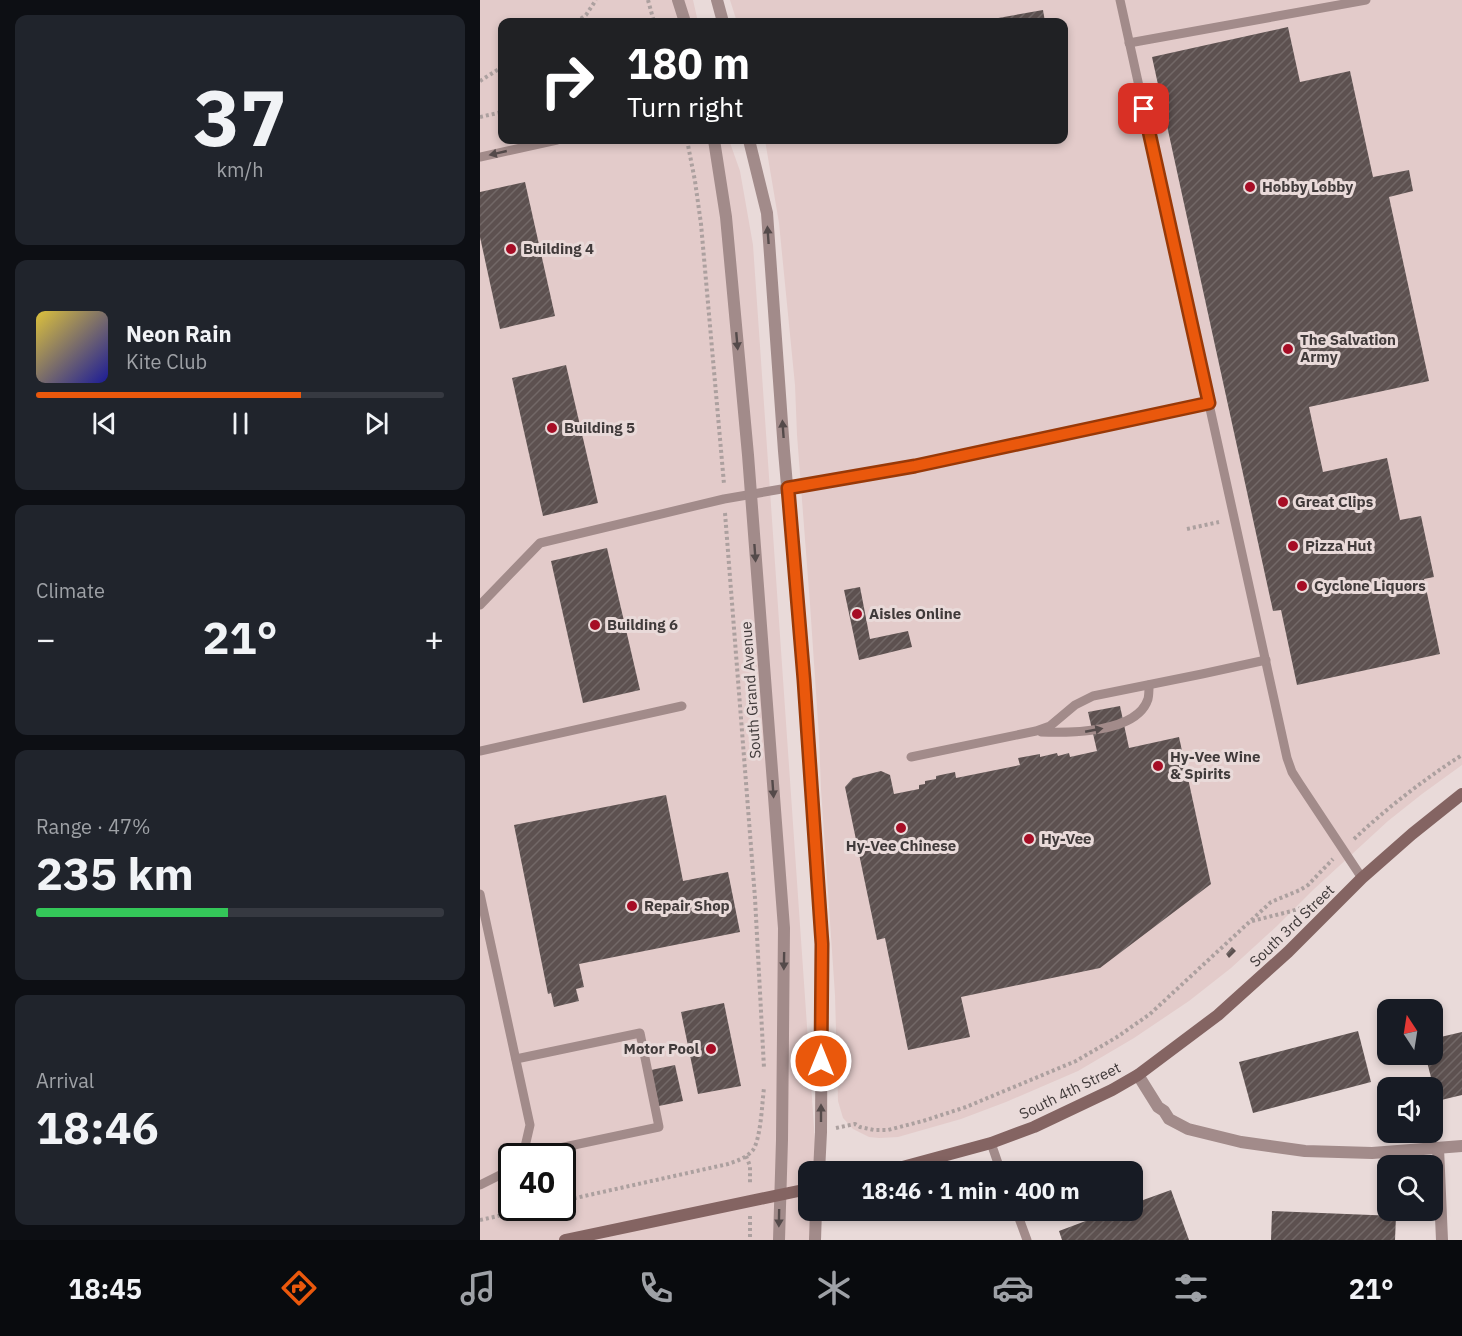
<!DOCTYPE html>
<html lang="en">
<head>
<meta charset="utf-8">
<style>
	:root { --surface:#171b24; --page:#20242c; --text:#f1f3f6; --muted:#9ea1a6; --line:#363941; --accent:#ea580c }
	body { margin:0; font-family:"IBM Plex Sans",sans-serif; background:var(--page); color:var(--text); height:100vh; display:flex; flex-direction:column; font-size:22px; white-space:nowrap }
	* { box-sizing:border-box; margin:0 }
	p { font-size:20px; color:var(--muted) }
	.icon { flex:none; width:33px; height:33px; fill:none; stroke:currentColor; stroke-width:2; stroke-linecap:round; stroke-linejoin:round }
	.map { position:relative; flex:1; overflow:hidden }
	.sheet { display:flex; flex-direction:column; gap:15px; padding:15px; background:#0d0f14; width:480px }
	.sheet>* { flex:none }
	.guide { position:absolute; left:18px; top:18px; width:570px; height:126px; border-radius:12px; box-shadow:0 3px 9px #0003; background:#202124; color:#fff; overflow:hidden }
	.needle { width:39px; rotate:348deg }
	.fabs { position:absolute; left:897px; top:999px; display:grid; gap:12px }
	.fabs a { display:grid; place-items:center; width:66px; height:66px; border-radius:12px; background:var(--surface); box-shadow:0 3px 9px #0003; font-size:30px }
	.speed { position:absolute; left:18px; top:1143px; display:flex; gap:12px; font-size:30px; font-weight:700; text-align:center }
	.speed>* { display:grid; place-content:center; width:78px; height:78px; border-radius:50%; background:var(--surface); box-shadow:0 3px 9px #0003; line-height:1 }
	.speed .limit { border:3px solid #111; border-radius:9px; background:#fff; color:#111 }
	.pin { position:absolute; display:grid; place-items:center; width:51px; height:51px; color:#fff; margin:-26px; border-radius:12px; box-shadow:0 3px 9px #0006 }
	.me { position:absolute; width:66px; margin:-33px; rotate:0deg; stroke-linejoin:round; filter:drop-shadow(0 0 4px #0008) }
	.turn { display:flex; align-items:center; gap:21px; height:126px; padding:0 30px; font-size:27px }
	.turn .icon { width:78px; height:78px; stroke-width:2.5 }
	.turn b { display:block; font-size:42px; line-height:51px }
	.big { font-size:45px; font-weight:700; line-height:1.1 }
	.sheet .card { flex:1; display:flex; flex-direction:column; justify-content:center; gap:9px; min-width:0; padding:0 21px; border-radius:12px; background:var(--page) }
	.sheet .dial { align-items:center; gap:0 }
	.dial b { font-size:78px; line-height:1 }
	.song { display:flex; align-items:center; gap:18px }
	.cover { width:72px; height:72px; border-radius:9px; background:linear-gradient(135deg,hsl(50 70% 55%),hsl(240 70% 35%)) }
	.played { height:6px; border-radius:3px; background:linear-gradient(90deg,var(--accent) 65%,var(--line) 65%) }
	.keys { display:flex; justify-content:space-around; direction:ltr }
	.heat { display:flex; justify-content:space-between; align-items:center; font-size:33px; direction:ltr }
	.charge { height:9px; border-radius:4px; background:linear-gradient(90deg,#34c759 47%,var(--line) 0) }
	.trip { position:absolute; left:318px; top:1161px; width:345px; height:60px; border-radius:12px; background:var(--surface); box-shadow:0 3px 9px #0003; font-weight:700; line-height:60px; text-align:center }
	.tab-bar { display:flex; height:96px; justify-content:space-around; align-items:center; background:#090b0e; color:var(--muted) }
	.tab-bar .icon { width:42px; height:42px }
	.tab-bar .current { color:var(--accent) }
	.tab-bar b { font-size:27px; color:var(--text) }
	main { display:flex; flex:1; min-height:0 }
	.map>svg:first-child { display:block }
	.built { fill:#e3cbca; fill-rule:evenodd }
	.building { fill:url(#building-hatch) }
	.lines { fill:none; stroke-linecap:round; stroke-linejoin:round }
	.path { stroke:#aca09f; stroke-width:4; stroke-dasharray:3 3; stroke-linecap:butt }
	.service { stroke:#a28b8a; stroke-width:9 }
	.minor { stroke:#a28b8a; stroke-width:12 }
	.tertiary { stroke:#a28b8a; stroke-width:12 }
	.secondary { stroke:#846462; stroke-width:12 }
	.oneway { fill:#544a4a }
	.route-casing { stroke:#983908; stroke-width:15 }
	.route { stroke:#ea580c; stroke-width:10 }
	.poi-dot { fill:#a60d25; stroke:#e9dad9; stroke-width:2 }
	.labels { text-anchor:middle; stroke-width:6; stroke-linejoin:round; paint-order:stroke }
	.poi-label { font-size:15px; font-weight:bold; fill:#403a3a; stroke:#e9dad9; text-anchor:start }
	.street-label { font-size:15px; fill:#403a3a; stroke:#e9dad9 }
</style>
</head>
<body>
<main>
<section class="sheet">
<div class="card dial"><b>37</b><p>km/h</p></div>
<div class="card">
<div class="song"><i class="cover"></i><div><b>Neon Rain</b><p>Kite Club</p></div></div>
<div class="played"></div>
<div class="keys"><svg class="icon" aria-label="previous" viewBox="0 0 24 24"><path d="M18 5L8 12l10 7zM5 5v14"/></svg><svg class="icon" aria-label="pause" viewBox="0 0 24 24"><path d="M8 5v14M16 5v14"/></svg><svg class="icon" aria-label="next" viewBox="0 0 24 24"><path d="M6 5l10 7-10 7zM19 5v14"/></svg></div>
</div>
<div class="card"><p>Climate</p>
<div class="heat"><a>−</a><b class="big">21°</b><a>+</a></div>
</div>
<div class="card"><p>Range · 47%</p><b class="big">235 km</b><div class="charge"></div></div>
<div class="card"><p>Arrival</p><b class="big">18:46</b></div>
</section>
<div class="map">
<svg width="982" height="1240" viewBox="0 0 982 1240">
	<defs>
		<pattern id="building-hatch" width="6" height="6" patternUnits="userSpaceOnUse" patternTransform="scale(1.5)"><rect width="6" height="6" fill="#5d5150"/><path d="M-1 1l2-2M0 6l6-6M5 7l2-2" fill="none" stroke="#726867"/></pattern>
	</defs>
	<rect width="100%" height="100%" fill="#e9dad9"/>
	<g class="built">
		<path d="M0,0H213L218,22H22V140H249L260,171L273,245L337,1171L328,1172V1210L336,1211L335,1240H0ZM32,1156H82V1208H32Z"/>
		<polygon points="250,0 982,0 982,765 942,794 908,821 833,890 797,926 751,968 709,1001 654,1038 598,1071 526,1102 481,1119 418,1137 399,1138 389,1137 373,1129 363,1118 358,1101 355,995 341,789 339,737 330,604 317,435 315,385 299,223 285,140 584,140 584,22 257,22"/>
	</g>
	<g class="building">
		<polygon points="563,10 565,22 507,22 507,20"/>
		<polygon points="808,27 820,82 870,71 893,177 929,170 933,191 909,197 949,381 829,407 843,472 907,458 920,520 941,516 954,577 944,579 960,654 817,685 801,610 793,611 672,57"/>
		<polygon points="45,182 75,316 20,329 0,237 0,192"/>
		<polygon points="86,365 118,503 63,516 32,378"/>
		<polygon points="127,548 160,690 103,703 71,561"/>
		<polygon points="380,587 390,639 428,631 432,647 379,660 364,590"/>
		<polygon points="640,706 649,748 699,737 731,884 620,968 481,997 490,1037 428,1050 405,938 397,940 365,787 373,778 401,771 410,775 414,794 439,789 439,785 445,784 445,781 456,779 456,776 475,772 476,778 540,765 538,758 560,754 560,757 577,753 578,756 589,753 590,757 617,751 608,712"/>
		<polygon points="186,795 203,881 248,872 260,932 99,964 104,987 96,989 99,1001 74,1007 71,993 68,994 34,825"/>
		<polygon points="752,947 756,951 749,958 746,954"/>
		<polygon points="244,1003 261,1086 218,1094 201,1012"/>
		<polygon points="878,1031 891,1082 773,1113 759,1062"/>
		<polygon points="982,1032 982,1095 957,1101 945,1054 952,1054 952,1039"/>
		<polygon points="195,1065 203,1101 179,1106 171,1070"/>
		<polygon points="691,1190 709,1240 582,1240 579,1231 635,1210 652,1210 652,1204"/>
		<polygon points="792,1211 916,1216 915,1240 791,1240"/>
	</g>
	<g class="lines">
		<g class="path">
			<polyline points="168,0 174,22"/>
			<polyline points="96,22 106,15 116,0"/>
			<polyline points="0,81 22,67"/>
			<polyline points="0,117 22,112"/>
			<polyline points="207,140 215,181 221,224 244,484"/>
			<polyline points="245,513 275,898 284,1068"/>
			<polyline points="707,529 739,522"/>
			<path d="M874,839C907,808 943,780 982,755"/>
			<polyline points="772,921 812,911 831,905"/>
			<polyline points="356,1128 375,1124 380,1127 394,1130 408,1130 443,1121 486,1107 596,1061 637,1037 670,1014 791,902 820,890 828,885 853,859"/>
			<polyline points="266,1156 270,1166 270,1185"/>
			<path d="M82,1201L248,1164C257,1161 266,1158 273,1150C281,1138 282,1103 284,1088"/>
			<polyline points="270,1216 270,1240"/>
			<polyline points="0,1220 55,1208"/>
		</g>
		<g class="service">
			<polyline points="640,0 807,758 812,772 819,783 882,878"/>
			<polyline points="649,43 886,0"/>
			<polyline points="0,157 77,140"/>
			<polyline points="0,605 60,543 244,499 435,466 729,403"/>
			<path d="M561,732C590,733 657,733 668,699C669,695 669,689 669,685"/>
			<polyline points="0,751 202,706"/>
			<polyline points="431,757 556,731 570,726 595,705 613,696 722,674 786,660"/>
			<polyline points="0,894 50,1125 44,1151 39,1156"/>
			<polyline points="36,1059 160,1033 179,1127 56,1153 44,1151"/>
			<polyline points="511,1143 521,1172"/>
			<polyline points="0,1185 22,1174 32,1164"/>
			<polyline points="536,1210 547,1240"/>
		</g>
		<g class="minor">
			<polyline points="658,1075 678,1107 684,1111 689,1119 708,1129 761,1142 825,1151 892,1153 982,1146"/>
			<polyline points="958,1148 962,1240"/>
		</g>
		<g class="tertiary">
			<polyline points="198,0 205,22"/>
			<polyline points="237,0 243,22"/>
			<polyline points="234,140 246,217 268,455 304,928 302,1140 299,1240"/>
			<polyline points="269,140 287,213 304,451 324,680 342,944 341,1132 339,1172"/>
			<polyline points="335,1240 336,1210"/>
		</g>
		<g class="secondary">
			<polyline points="404,1172 511,1143 554,1127 632,1090 658,1075 738,1015 808,952 882,878 932,834 982,794"/>
			<polyline points="85,1240 328,1189"/>
		</g>
	</g>
	<defs><path id="oneway-solid" d="M-6-.8H1V-3.2L6.5 0L1 3.2V.8H-6Z" transform="scale(1.5)"/></defs>
	<g class="oneway">
		<use href="#oneway-solid" transform="translate(18 153) rotate(167)"/>
		<use href="#oneway-solid" transform="translate(288 235) rotate(-94)"/>
		<use href="#oneway-solid" transform="translate(257 341) rotate(85)"/>
		<use href="#oneway-solid" transform="translate(303 429) rotate(-94)"/>
		<use href="#oneway-solid" transform="translate(275 553) rotate(86)"/>
		<use href="#oneway-solid" transform="translate(614 730) rotate(-11)"/>
		<use href="#oneway-solid" transform="translate(293 789) rotate(86)"/>
		<use href="#oneway-solid" transform="translate(304 961) rotate(91)"/>
		<use href="#oneway-solid" transform="translate(341 1113) rotate(-90)"/>
		<use href="#oneway-solid" transform="translate(299 1218) rotate(91)"/>
	</g>
	<g class="lines">
		<g class="route-casing">
			<polyline id="route" points="341,1061 342,944 324,680 308,488 435,466 729,403 664,109"/>
		</g>
		<use href="#route" class="route"/>
	</g>
	<g class="poi-dot">
		<circle cx="770" cy="187" r="6"/>
		<circle cx="31" cy="249" r="6"/>
		<circle cx="808" cy="349" r="6"/>
		<circle cx="72" cy="428" r="6"/>
		<circle cx="803" cy="502" r="6"/>
		<circle cx="813" cy="546" r="6"/>
		<circle cx="822" cy="586" r="6"/>
		<circle cx="377" cy="614" r="6"/>
		<circle cx="115" cy="625" r="6"/>
		<circle cx="678" cy="766" r="6"/>
		<circle cx="421" cy="828" r="6"/>
		<circle cx="549" cy="839" r="6"/>
		<circle cx="152" cy="906" r="6"/>
		<circle cx="231" cy="1049" r="6"/>
	</g>
	<g class="labels">
		<g class="poi-label">
			<text x="782" y="192">Hobby Lobby</text>
			<text x="43" y="254">Building 4</text>
			<text x="820" y="345">The Salvation<tspan x="820" dy="17">Army</tspan></text>
			<text x="84" y="433">Building 5</text>
			<text x="815" y="507">Great Clips</text>
			<text x="825" y="551">Pizza Hut</text>
			<text x="834" y="591">Cyclone Liquors</text>
			<text x="389" y="619">Aisles Online</text>
			<text x="127" y="630">Building 6</text>
			<text x="690" y="762">Hy-Vee Wine<tspan x="690" dy="17">&amp; Spirits</tspan></text>
			<text x="561" y="844">Hy-Vee</text>
			<text x="421" y="851" text-anchor="middle">Hy-Vee Chinese</text>
			<text x="164" y="911">Repair Shop</text>
			<text x="219" y="1054" text-anchor="end">Motor Pool</text>
		</g>
		<g class="street-label">
			<text transform="translate(271 690) rotate(-94)" y="5">South Grand Avenue</text>
			<text transform="translate(812 926) rotate(-44)" y="5">South 3rd Street</text>
			<text transform="translate(590 1091) rotate(-26)" y="5">South 4th Street</text>
		</g>
	</g>
</svg>
<div class="fabs">
<a><svg class="needle" viewBox="-14 -14 28 28"><path d="M0-13l5 13h-10z" fill="#e53935"/><path d="M0 13l5-13h-10z" fill="#9ea1a6"/></svg></a>
<a><svg class="icon" aria-label="sound" viewBox="0 0 24 24"><path d="M4 9h4l5-4v14l-5-4H4zM17 9q2 3 0 6"/></svg></a>
<a><svg class="icon" aria-label="search" viewBox="0 0 24 24"><circle cx="10" cy="10" r="6"/><path d="M15 15l6 6"/></svg></a>
</div>
<div class="speed"><div class="limit">40</div></div>
<div class="pin" style="left:664px;top:109px;background:#d93025"><svg class="icon" aria-label="arrive" viewBox="0 0 24 24"><path d="M6 21V4h12l-3 4 3 4H6"/></svg></div>
<svg class="me" style="left:341px;top:1061px" viewBox="-20 -20 40 40"><circle r="17" fill="#ea580c" stroke="#fff" stroke-width="3"/><path d="M0-11L8 9 0 5-8 9z" fill="#fff"/></svg>
<div class="trip">18:46 · 1 min · 400 m</div>
<div class="guide">
<div class="turn"><svg class="icon" aria-label="right" viewBox="0 0 24 24"><path d="M7 20v-9h11M14 6l5 5-5 5"/></svg><div><b>180 m</b>Turn right</div></div>
</div>
</div>
</main>
<nav class="tab-bar">
<b>18:45</b>
<svg class="icon current" aria-label="directions" viewBox="0 0 24 24"><path d="M12 3l9 9-9 9-9-9zM9 14v-3h6M13 9l2 2-2 2"/></svg>
<svg class="icon" aria-label="music" viewBox="0 0 24 24"><path d="M9 18V5l10-2v13"/><circle cx="6" cy="18" r="3"/><circle cx="16" cy="16" r="3"/></svg>
<svg class="icon" aria-label="phone" viewBox="0 0 24 24"><path d="M5 4h4l2 5-3 2q2 4 5 5l2-3 5 2v4C11 20 4 13 5 4z"/></svg>
<svg class="icon" aria-label="climate" viewBox="0 0 24 24"><path d="M12 3v18M4 7l16 10M4 17L20 7"/></svg>
<svg class="icon" aria-label="car" viewBox="0 0 24 24"><path d="M5 17H2v-5l4-1 3-4h7l3 4 3 1v5h-3M9 17h6M6 11h13"/><circle cx="7" cy="17" r="2"/><circle cx="17" cy="17" r="2"/></svg>
<svg class="icon" aria-label="filters" viewBox="0 0 24 24"><path d="M4 7h16M4 17h16"/><circle cx="9" cy="7" r="2"/><circle cx="15" cy="17" r="2"/></svg>
<b>21°</b>
</nav>
</body>
</html>
